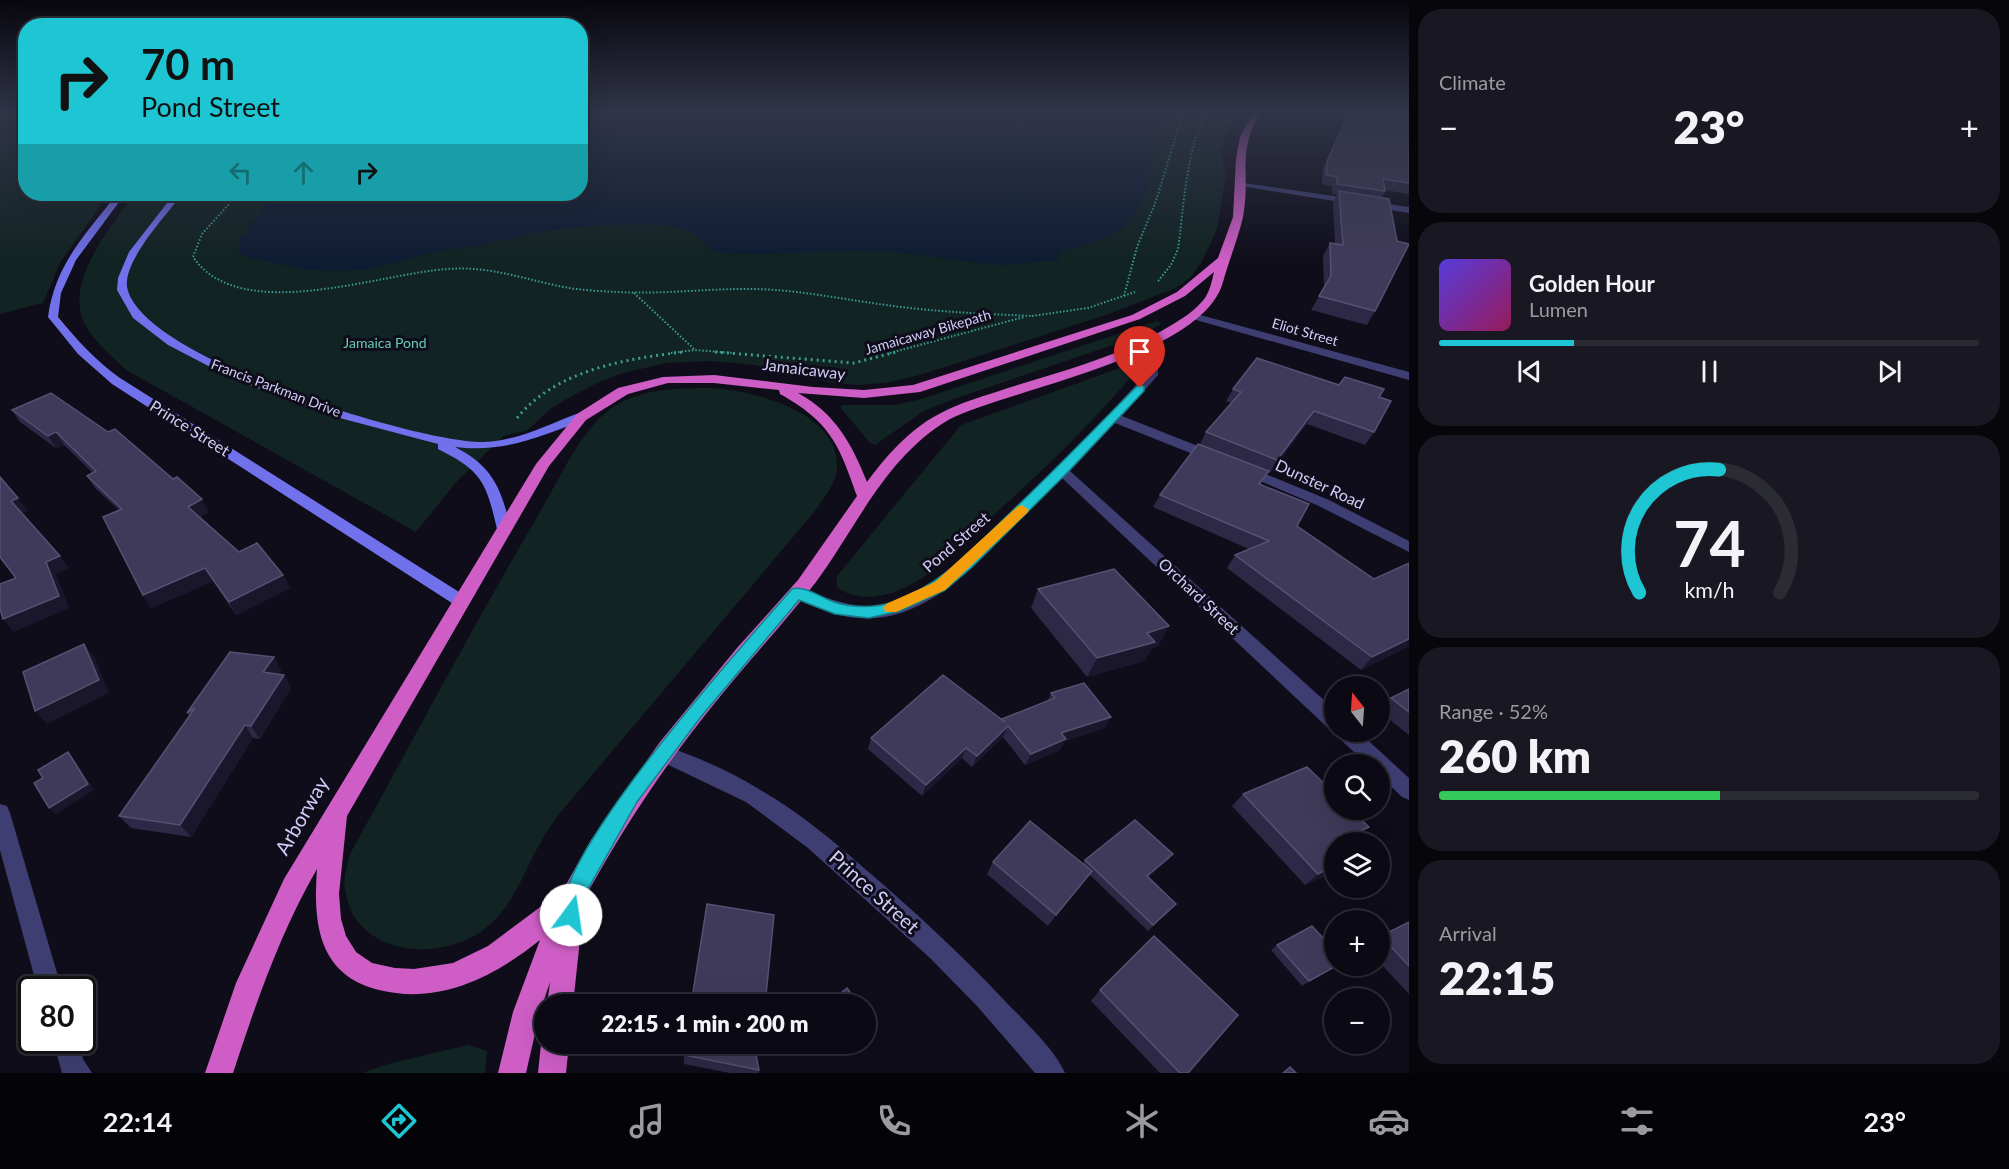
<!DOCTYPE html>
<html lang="en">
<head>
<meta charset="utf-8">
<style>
	:root { --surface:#0b0a14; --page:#191822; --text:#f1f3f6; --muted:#9a9aa0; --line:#2b2b34; --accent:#1ec6d3 }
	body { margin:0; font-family:Lato,sans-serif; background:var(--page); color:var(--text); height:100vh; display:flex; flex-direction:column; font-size:22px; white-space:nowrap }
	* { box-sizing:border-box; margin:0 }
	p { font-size:20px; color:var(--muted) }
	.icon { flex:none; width:33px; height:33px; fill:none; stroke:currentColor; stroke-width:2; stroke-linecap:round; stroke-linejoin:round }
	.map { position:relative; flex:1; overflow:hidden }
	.drawer { display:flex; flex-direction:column; gap:9px; padding:9px; background:#06060b; width:600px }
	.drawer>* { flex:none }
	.top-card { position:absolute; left:18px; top:18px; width:570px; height:183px; border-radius:24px; box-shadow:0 6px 24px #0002,0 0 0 2px var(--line); background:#1ec6d3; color:#111; overflow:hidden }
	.needle { width:39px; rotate:343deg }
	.controls { position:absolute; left:1324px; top:676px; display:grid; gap:12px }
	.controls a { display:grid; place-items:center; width:66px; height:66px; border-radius:50%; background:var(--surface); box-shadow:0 6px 24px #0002,0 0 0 2px var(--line); font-size:30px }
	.speed { position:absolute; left:18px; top:976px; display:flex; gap:12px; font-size:30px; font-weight:700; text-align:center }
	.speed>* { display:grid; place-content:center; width:78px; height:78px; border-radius:50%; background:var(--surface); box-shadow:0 6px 24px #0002,0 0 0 2px var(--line); line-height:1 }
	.speed .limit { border:3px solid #111; border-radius:9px; background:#fff; color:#111 }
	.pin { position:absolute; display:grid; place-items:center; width:51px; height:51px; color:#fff; margin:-62px -26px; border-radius:50% 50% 50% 0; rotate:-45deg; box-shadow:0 0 6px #0007 }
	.pin .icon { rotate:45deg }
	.me { position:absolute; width:66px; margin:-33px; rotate:14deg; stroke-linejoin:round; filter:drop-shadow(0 0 4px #0008) }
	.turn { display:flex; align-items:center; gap:21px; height:126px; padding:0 24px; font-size:27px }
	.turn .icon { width:78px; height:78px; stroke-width:2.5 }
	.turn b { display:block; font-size:42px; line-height:51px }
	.lanes { display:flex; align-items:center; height:57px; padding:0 24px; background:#0003; justify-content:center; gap:30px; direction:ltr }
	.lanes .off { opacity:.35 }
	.big { font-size:45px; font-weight:800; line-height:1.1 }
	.drawer .card { flex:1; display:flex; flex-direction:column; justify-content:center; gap:9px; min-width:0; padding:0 21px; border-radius:24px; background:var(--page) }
	.drawer .dial { align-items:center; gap:0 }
	.dial svg { height:156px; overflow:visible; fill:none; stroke:var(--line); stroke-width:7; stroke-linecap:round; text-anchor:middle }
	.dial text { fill:var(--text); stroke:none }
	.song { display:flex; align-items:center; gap:18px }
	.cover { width:72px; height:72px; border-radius:9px; background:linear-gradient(135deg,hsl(250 70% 55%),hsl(330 70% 35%)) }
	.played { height:6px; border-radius:3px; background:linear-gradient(90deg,var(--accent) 25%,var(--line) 25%) }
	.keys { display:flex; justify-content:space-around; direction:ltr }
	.heat { display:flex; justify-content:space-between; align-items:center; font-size:33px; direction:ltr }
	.charge { height:9px; border-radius:4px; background:linear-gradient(90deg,#34c759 52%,var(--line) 0) }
	.trip { position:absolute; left:534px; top:994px; width:342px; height:60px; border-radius:30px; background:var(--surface); box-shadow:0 6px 24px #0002,0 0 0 2px var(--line); font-weight:800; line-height:60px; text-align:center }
	.tabs { display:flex; height:96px; justify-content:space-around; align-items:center; background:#040408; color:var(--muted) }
	.tabs .icon { width:42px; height:42px }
	.tabs .current { color:var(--accent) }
	.tabs b { font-size:27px; color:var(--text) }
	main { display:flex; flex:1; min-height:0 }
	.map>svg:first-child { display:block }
	.green { fill:#112322 }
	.water { fill:#0e1c32 }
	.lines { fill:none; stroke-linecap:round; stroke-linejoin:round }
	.path-far1 { stroke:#3c9d94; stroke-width:2; stroke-dasharray:1.5 2; stroke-linecap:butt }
	.path { stroke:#3c9d94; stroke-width:3; stroke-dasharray:2 4; stroke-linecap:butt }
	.minor { fill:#3f3e73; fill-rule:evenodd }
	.secondary { fill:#7171eb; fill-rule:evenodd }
	.trunk { fill:#ce5ec5; fill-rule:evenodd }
	.wall { fill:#2d2845 }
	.shaded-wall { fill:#1a162c }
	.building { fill:#3f3a59; stroke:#565172; stroke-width:1.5 }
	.route { fill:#1ec6d3; stroke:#148189; stroke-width:1.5 }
	.slow { fill:#f59e0b }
	.labels { text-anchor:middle; stroke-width:6; stroke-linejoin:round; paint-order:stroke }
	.far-street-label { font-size:14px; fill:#d1cdf8; stroke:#0f0d1a }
	.far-park-label { font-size:14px; fill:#64cdb0; stroke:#0f0d1a }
	.street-label { font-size:16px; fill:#d1cdf8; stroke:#0f0d1a }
	.near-street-label { font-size:20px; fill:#d1cdf8; stroke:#0f0d1a }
</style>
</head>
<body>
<main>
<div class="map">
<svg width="1409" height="1073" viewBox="0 0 1409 1073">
	<rect width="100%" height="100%" fill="#0f0d1a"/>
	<g class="green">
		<polygon points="0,111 25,111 26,194 109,194 61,261 43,303 0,314"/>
		<path d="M581,111H1240L1228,128L1220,150L1226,175L1217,229L1202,262L1190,278L1176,288L1106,315L920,375L885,383L859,385L832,383L755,365L710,361L667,363L623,373L597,383L570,397L549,410L528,430L504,436L458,480L416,532L126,370C111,355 89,338 82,317C69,277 108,231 129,201L132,194H580Z"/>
		<polygon points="1157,321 1161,324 1142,335 954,399 924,411 875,445 870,443 840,407 842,405 894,405 918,400"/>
		<path d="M1131,364L1136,367V371C1089,427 1038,475 984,524C962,545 934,574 906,587C885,598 856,602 837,587V576L961,425Z"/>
		<path d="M713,388C756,391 842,413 837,470C835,485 823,499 815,511L560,813C554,822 547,830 542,840C523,872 514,908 482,931C437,963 354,955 345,890C343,878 347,866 350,854C413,740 474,624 540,512C559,480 579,433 609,410C638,388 678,388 713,388Z"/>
		<polygon points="468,1045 487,1051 485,1073 362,1073 388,1064"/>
	</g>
	<path class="water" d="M581,111H1171L1166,113L1163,122L1150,139L1148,190L1136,213L1124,227L1106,238L1060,252L1057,255L1058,260L1056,261C1038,260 1024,265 1006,265C956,263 908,250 857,251C813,251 769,256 725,253C704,252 704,238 688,231C657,219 581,226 547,231C526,234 506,240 485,244C469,248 452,248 436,252C418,255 401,262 383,266C346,275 307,272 271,262C261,259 249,259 240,253L239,240L276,194H580Z"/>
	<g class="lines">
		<g class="path-far1">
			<path d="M238,194L202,234L193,257C240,326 380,273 448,269C486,266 518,277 554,285C575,290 597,291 617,292C670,295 723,286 776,290C815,293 854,301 893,306C939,312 986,314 1033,316"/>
			<path d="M1158,281L1171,265L1178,249C1183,215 1187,134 1210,111"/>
			<polyline points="634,293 694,349"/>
			<polyline points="1124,296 1137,247 1156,201 1181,119 1187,111"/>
			<polyline points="1032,316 1088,308 1135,292"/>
			<polyline points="671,353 695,350 733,353"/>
			<polyline points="890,353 1024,317"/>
		</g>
		<g class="path">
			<polyline points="715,352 854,363 896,352"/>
			<path d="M517,418C556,370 625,359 683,352"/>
		</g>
		<g class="minor">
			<polygon points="1237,182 1409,207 1409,213 1240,186 1237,186"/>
			<polygon points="1193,313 1409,372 1409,380 1189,318 1188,316"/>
			<path d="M1144,342L1148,343L1157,360L1158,375L1122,416L1218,454L1220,457L1213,461L1208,460L1115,423L1070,471L1335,710V730L1328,728L1062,478C1046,495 1029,510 1013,527C971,569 923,624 857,618C834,616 812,606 791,597L789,593L791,589L797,587C825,596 850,610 881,605C937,595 973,548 1012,511C1058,467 1103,422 1146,374L1145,360L1138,345Z"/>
			<polygon points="1246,466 1329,500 1409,541 1409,552 1319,506 1241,473 1239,470 1241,467"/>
			<polygon points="1337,732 1359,732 1409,778 1409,800 1402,797 1380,776 1380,765 1368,765 1339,738"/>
			<path d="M663,745C697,757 732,772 762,791C799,812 832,840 864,868C913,910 960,953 1004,1000C1023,1020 1054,1048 1065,1073H1035L977,1006L930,958L808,848L746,802L656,759L653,753L656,747Z"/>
			<polygon points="0,804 7,806 10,813 62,990 38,990 0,850"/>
			<polygon points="53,1041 77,1041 83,1059 92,1073 62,1073"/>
		</g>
		<g class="secondary">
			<path d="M117,194H125L76,260L61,293L58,317C77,340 96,361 120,378L467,597L469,601L467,605H455L112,384L78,354L48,317C55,264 86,234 117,194Z"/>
			<path d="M174,194H182C167,215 119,264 128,291C149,360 409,439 479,442C513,443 547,425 579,413H587L589,416L587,419C541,436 506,453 455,447C494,467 501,489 511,529L509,533L504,534L497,529C486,482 482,471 438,449V444L336,417L276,396L218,371L168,345L133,318L117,290L118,278L129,252Z"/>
		</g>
		<g class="trunk">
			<path d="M1254,111H1261C1236,153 1251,174 1243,217C1238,239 1229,260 1223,282C1203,356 1014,388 950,419C886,456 858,525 816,582C783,624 747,663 714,704C663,767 619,834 581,905L583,911L573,1005H547L550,982L540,1012L526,1073H498L513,1012L540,940C494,977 439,1005 379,990C318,975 313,923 317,869C280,933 256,1003 233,1073H205L236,983L284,879L536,464L577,414L618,388L663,377L714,375L813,387L864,390L913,385L1132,315L1177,292L1218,258L1233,217L1236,159L1240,137ZM1214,272C1212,281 1210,290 1205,298C1196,310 1182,319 1170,326C1120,356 1063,371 1008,388C985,396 961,402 939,414C910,429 887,455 867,482C852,444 835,413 798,393L864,398L920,392L1140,319L1185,296ZM668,383H714L779,390L780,394C830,422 839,444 857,496L798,580L737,648L660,742L591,840L563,890L488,946L453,963L414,969L395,968L372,963L356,952L346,936L341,919L339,894L347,816L549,466L586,420L628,394Z"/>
			<polygon points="544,1036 544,1044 569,1044 566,1073 538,1073 541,1044"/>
		</g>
	</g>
	<g class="wall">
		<polygon points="1346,111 1409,111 1409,194 1385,190 1385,191 1382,198 1375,311 1367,325 1311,310 1324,288 1323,256 1330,243 1335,244 1333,203 1337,194 1332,194 1332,186 1322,184 1323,168 1346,118"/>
		<polygon points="1339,385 1379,397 1374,432 1365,445 1307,424 1270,473 1268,472 1260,485 1297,526 1374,579 1409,563 1409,646 1361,670 1227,568 1235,555 1249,549 1153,507 1160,495 1200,444 1206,432 1231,403 1226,401 1233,389"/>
		<polygon points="12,410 209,512 200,517 239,552 283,575 290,588 236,615 213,581 151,608 143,595 119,510 95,488 87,476 93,473 64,445 56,448 20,422"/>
		<polygon points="1038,589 1169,626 1158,646 1152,648 1144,661 1087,677 1031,608"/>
		<polygon points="274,657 281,670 279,674 284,675 291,688 260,739 253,738 191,837 131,828 119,816 190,716 187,713"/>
		<polygon points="1409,689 1409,735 1380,712 1380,710 1391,698"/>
		<polygon points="1051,693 1105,728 1065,741 1060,750 1025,765 1003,737 972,767 962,758 922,796 868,749 871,738 1002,720 1047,702"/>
		<polygon points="1243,794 1369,827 1355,839 1335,843 1335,871 1305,885 1232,806"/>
		<polygon points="1173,854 1168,860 1148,877 1176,904 1148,931 1089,874 1048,926 987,874 993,862 1083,863 1085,860"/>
		<polygon points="1409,922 1409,994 1380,963 1380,937"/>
		<polygon points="1277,945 1335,966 1337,966 1302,986 1271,950"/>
		<polygon points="1100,990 1188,1073 1160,1073 1091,1001"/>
		<polygon points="828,1044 854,1044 837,1057"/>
		<polygon points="684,1055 759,1070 759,1073 730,1073 684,1064"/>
	</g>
	<g class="shaded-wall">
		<polygon points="1314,411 1307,424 1270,473 1277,460"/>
		<polygon points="56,432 64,445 56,448 48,436"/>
		<polygon points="18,498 28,511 21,514 11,501"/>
		<polygon points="202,499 209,512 195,519 188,507"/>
		<polygon points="60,556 69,568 56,574 69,608 14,632 3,619 46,562"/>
		<polygon points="205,568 213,581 151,608 143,595"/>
		<polygon points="283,575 290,588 236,615 229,602"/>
		<polygon points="1169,626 1158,646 1152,648 1144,661 1087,677 1097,658 1147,633"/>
		<polygon points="1409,639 1409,646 1361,670 1372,657"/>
		<polygon points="84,644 95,658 109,693 47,724 35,711"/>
		<polygon points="274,657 281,670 271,685 263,672"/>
		<polygon points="284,675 291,688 260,739 251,726"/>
		<polygon points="1111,717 1105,728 1065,741 1060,750 1025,765 1031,754 1061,733"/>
		<polygon points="245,725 253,738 191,837 180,825"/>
		<polygon points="1008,726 1003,737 972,767 977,756"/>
		<polygon points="966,748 962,758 922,796 926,785"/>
		<polygon points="68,752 74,759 94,790 56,814 49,808"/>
		<polygon points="1369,827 1355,839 1347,843 1349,836"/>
		<polygon points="1173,854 1168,860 1142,882 1147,876"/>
		<polygon points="1335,865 1335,871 1305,885 1318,874"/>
		<polygon points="1092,871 1084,882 1048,926 1056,915"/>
		<polygon points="1336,966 1337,966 1302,986 1309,981"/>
		<polygon points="874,1026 871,1030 866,1035 866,1032"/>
		<polygon points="850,1044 854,1044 837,1057 838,1053"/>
	</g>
	<g class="building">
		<polygon points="1350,111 1409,111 1409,183 1383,179 1385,191 1337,184 1337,177 1326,175 1328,159"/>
		<polygon points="1339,191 1389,199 1397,241 1409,244 1375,311 1319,296 1331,276 1330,243 1343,245"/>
		<polygon points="1257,358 1339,385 1345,377 1384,389 1379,397 1391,401 1374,432 1314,411 1277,460 1206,432 1241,392 1233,389"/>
		<polygon points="51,393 108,432 115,429 173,479 177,477 202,499 188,507 239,552 257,543 283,575 229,602 205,568 143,595 103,517 122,509 87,476 96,471 56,432 48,436 12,410"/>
		<polygon points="1198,444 1269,471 1259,484 1309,504 1297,526 1374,579 1409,563 1409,639 1372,657 1235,555 1269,541 1160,495"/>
		<polygon points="0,477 18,498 11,501 60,556 46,562 59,596 3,619 0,609 0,584 16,578 0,557"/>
		<polygon points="1114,569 1169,626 1147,633 1155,642 1097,658 1038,589"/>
		<polygon points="84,644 99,680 35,711 23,672"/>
		<polygon points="230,652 274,657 263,672 284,675 251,726 245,725 180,825 119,816 195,708 187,713"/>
		<polygon points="943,675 1005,722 1002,719 1055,698 1051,693 1084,683 1111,717 1061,733 1066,739 1031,754 1008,726 977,756 966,748 926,785 871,738"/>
		<polygon points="1409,689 1409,712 1391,698"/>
		<polygon points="68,752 88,784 49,808 34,783 43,778 38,770"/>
		<polygon points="1307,767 1335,794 1335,810 1351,810 1369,827 1349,836 1357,843 1335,843 1335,865 1318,874 1243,794"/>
		<polygon points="1135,820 1173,854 1147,876 1176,904 1153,925 1085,860"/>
		<polygon points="1030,821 1092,871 1056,915 993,862"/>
		<polygon points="707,904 774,915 765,1005 691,1005"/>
		<polygon points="1409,922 1409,966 1381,936"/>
		<polygon points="1312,926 1335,951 1336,966 1309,981 1277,945"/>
		<polygon points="1154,936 1238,1015 1188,1073 1180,1073 1100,990"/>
		<polygon points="847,988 859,1005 826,1005"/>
		<polygon points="866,1014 874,1026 866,1032"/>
		<polygon points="685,1044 754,1044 759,1070 684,1055"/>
		<polygon points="833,1044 850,1044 838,1053"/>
		<polygon points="1290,1067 1296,1073 1283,1073"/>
	</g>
	<linearGradient id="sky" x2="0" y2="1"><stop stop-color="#08070e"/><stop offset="0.43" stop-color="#313549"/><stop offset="1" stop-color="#313549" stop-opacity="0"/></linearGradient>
	<rect width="1409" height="261" fill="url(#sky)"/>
	<path class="route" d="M1140,385L1144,386V391L1067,473L971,568L945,590L900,611L869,618L835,614L799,600L700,718L637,802L583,898L578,922L571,925L564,922C541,867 750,637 792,589C805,585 822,598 834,602C852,608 876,608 893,602C940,586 973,549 1008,515C1052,473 1094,430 1137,386Z"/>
	<polygon class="slow" points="1022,505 1029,510 1027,513 945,590 896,612 886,612 883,608 886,604 935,582 1017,507"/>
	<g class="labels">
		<g class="far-street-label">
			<text transform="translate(928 332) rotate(-16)" y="5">Jamaicaway Bikepath</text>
			<text transform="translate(1305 332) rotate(16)" y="5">Eliot Street</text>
			<text transform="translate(276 388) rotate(21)" y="5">Francis Parkman Drive</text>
		</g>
		<g class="far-park-label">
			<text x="385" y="348">Jamaica Pond</text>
		</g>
		<g class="street-label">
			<text transform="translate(804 369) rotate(7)" y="6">Jamaicaway</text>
			<text transform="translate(190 428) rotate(32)" y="6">Prince Street</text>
			<text transform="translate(1320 484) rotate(25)" y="6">Dunster Road</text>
			<text transform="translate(956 542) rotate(-41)" y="6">Pond Street</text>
			<text transform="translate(1199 596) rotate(43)" y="6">Orchard Street</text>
		</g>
		<g class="near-street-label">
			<text transform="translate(302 816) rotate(-60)" y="7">Arborway</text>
			<text transform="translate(874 892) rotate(42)" y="7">Prince Street</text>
		</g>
	</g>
</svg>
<div class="controls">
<a><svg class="needle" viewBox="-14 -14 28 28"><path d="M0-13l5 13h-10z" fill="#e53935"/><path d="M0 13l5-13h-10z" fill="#9a9aa0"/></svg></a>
<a><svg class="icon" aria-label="search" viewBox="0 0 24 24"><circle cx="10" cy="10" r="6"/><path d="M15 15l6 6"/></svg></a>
<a><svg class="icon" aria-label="layers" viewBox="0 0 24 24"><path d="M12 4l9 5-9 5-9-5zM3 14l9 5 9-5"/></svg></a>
<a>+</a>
<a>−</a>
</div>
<div class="speed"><div class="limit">80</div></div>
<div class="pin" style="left:1140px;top:388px;background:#d93025"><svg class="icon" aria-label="arrive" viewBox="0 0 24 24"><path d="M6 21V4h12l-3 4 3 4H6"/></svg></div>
<svg class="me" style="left:571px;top:915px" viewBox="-20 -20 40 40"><circle r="19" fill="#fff"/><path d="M0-13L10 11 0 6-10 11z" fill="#1ec6d3"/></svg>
<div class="trip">22:15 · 1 min · 200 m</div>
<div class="top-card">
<div class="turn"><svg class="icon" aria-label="right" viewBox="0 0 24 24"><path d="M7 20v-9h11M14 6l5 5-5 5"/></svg><div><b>70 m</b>Pond Street</div></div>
<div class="lanes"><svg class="icon off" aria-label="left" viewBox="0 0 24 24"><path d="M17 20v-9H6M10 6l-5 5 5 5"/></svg><svg class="icon off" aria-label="ahead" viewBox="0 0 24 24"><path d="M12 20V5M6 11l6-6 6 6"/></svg><svg class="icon" aria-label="right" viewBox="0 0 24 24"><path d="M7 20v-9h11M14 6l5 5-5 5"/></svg></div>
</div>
</div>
<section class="drawer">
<div class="card"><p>Climate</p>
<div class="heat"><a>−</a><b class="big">23°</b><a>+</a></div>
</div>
<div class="card">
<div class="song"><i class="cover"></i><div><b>Golden Hour</b><p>Lumen</p></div></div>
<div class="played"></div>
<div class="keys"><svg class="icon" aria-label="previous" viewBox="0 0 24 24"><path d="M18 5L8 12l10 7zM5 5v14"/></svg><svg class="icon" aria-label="pause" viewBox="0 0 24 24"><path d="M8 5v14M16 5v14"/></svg><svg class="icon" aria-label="next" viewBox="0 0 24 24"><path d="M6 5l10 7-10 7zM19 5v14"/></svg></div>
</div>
<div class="card dial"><svg viewBox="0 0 100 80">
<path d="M14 69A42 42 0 1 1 86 69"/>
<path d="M14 69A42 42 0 0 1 55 6" stroke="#1ec6d3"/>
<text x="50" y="56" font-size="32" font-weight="700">74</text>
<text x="50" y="72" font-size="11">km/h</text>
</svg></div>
<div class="card"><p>Range · 52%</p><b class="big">260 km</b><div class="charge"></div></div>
<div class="card"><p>Arrival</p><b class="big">22:15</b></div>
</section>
</main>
<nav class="tabs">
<b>22:14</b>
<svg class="icon current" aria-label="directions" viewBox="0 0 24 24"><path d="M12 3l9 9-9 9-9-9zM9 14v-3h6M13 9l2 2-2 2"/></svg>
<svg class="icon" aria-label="music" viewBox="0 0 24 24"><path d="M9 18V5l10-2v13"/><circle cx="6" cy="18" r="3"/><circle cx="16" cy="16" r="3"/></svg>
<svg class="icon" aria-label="phone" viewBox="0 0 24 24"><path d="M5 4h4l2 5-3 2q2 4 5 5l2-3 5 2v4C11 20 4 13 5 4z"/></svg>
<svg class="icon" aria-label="climate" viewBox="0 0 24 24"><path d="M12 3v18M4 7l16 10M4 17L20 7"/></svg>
<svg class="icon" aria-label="car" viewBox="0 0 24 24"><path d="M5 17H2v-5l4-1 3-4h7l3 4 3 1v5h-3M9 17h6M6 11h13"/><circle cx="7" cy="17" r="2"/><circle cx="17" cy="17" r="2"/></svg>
<svg class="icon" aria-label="filters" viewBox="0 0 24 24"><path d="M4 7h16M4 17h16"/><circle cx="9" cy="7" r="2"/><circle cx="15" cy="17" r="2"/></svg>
<b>23°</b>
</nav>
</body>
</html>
